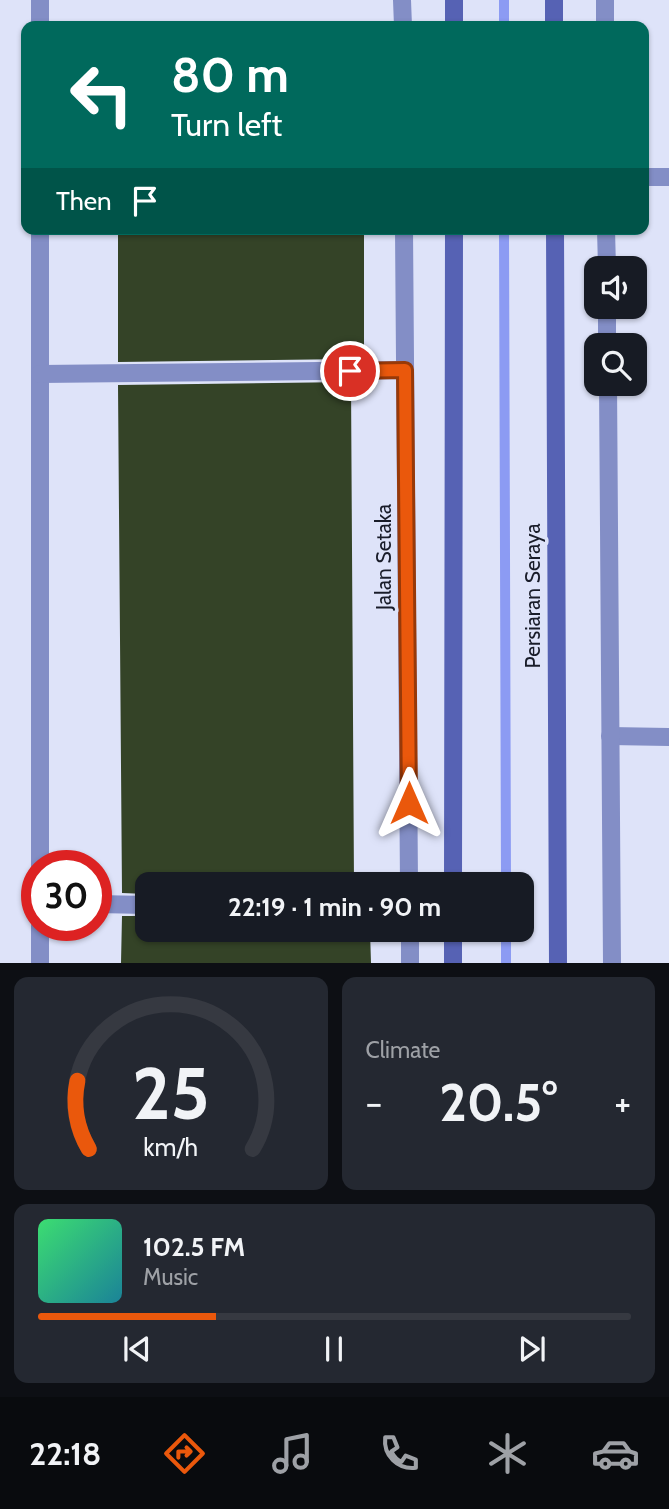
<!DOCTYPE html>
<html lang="en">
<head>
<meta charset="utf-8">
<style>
	:root { --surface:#171b24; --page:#242831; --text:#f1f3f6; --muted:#9ea1a6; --line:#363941; --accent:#ea580c }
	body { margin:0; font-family:Cabin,sans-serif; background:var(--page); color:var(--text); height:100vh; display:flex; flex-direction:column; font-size:26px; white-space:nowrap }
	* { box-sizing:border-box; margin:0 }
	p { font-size:23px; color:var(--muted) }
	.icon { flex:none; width:38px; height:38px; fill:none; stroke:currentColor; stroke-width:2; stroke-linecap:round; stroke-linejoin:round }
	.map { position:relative; height:963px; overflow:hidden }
	.side { display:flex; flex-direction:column; gap:14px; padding:14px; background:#0d0f14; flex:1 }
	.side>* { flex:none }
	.guide { position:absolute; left:21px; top:21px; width:628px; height:214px; border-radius:14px; box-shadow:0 2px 5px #0004; background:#00695c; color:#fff; overflow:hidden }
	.controls { position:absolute; left:584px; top:256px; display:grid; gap:14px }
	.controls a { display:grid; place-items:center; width:63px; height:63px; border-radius:14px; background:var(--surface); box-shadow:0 2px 5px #0004; font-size:35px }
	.speed { position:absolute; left:21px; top:850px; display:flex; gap:14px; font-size:35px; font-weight:700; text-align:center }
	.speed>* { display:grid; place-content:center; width:91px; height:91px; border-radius:50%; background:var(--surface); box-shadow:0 2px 5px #0004; line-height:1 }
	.speed .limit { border:10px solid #d22; background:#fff; color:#111 }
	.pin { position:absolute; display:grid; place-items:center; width:60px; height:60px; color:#fff; margin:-30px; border:4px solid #fff; border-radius:50%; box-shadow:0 2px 7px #0007 }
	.me { position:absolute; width:77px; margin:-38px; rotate:0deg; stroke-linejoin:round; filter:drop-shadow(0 0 5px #0008) }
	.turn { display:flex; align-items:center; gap:24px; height:147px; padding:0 35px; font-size:32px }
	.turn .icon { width:91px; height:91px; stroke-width:2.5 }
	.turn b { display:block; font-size:49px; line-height:60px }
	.then { display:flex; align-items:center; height:66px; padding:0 35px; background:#0003; gap:14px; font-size:26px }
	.big { font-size:52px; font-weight:800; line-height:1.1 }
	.side .card { flex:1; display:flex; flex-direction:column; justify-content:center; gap:10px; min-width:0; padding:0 24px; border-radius:14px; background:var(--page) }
	.side .dial { align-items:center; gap:0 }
	.dial svg { height:182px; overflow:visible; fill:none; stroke:var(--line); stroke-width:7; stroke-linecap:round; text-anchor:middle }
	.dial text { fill:var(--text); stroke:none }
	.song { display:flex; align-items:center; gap:21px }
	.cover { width:84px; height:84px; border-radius:10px; background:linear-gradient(135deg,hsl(140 70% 55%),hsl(190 70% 35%)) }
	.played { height:7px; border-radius:4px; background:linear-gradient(90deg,var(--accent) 30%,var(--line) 30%) }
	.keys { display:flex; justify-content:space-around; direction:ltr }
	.heat { display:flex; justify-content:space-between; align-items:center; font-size:38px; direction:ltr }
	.side .tiles { flex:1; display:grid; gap:14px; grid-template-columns:1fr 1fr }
	.card:last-child { grid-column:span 2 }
	.trip { position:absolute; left:135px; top:872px; width:399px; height:70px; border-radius:14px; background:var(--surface); box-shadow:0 2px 5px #0004; font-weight:800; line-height:70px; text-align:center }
	.tab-bar { display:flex; height:112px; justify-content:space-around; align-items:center; background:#090b0e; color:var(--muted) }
	.tab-bar .icon { width:49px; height:49px }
	.tab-bar .current { color:var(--accent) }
	.tab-bar b { font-size:32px; color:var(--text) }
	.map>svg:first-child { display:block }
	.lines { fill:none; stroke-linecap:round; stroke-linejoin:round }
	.stream { stroke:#8c9bf3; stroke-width:10 }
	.building { fill:#344327 }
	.service { stroke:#838ec6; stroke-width:18 }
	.minor { stroke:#838ec6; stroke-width:18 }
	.secondary { stroke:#5662b4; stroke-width:18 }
	.route-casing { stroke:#983908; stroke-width:18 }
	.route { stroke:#ea580c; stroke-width:12 }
	.labels { text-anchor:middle; stroke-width:7; stroke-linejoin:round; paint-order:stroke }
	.street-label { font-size:21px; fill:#191c29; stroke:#dee3f9 }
</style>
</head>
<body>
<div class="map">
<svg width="669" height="963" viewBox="0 0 669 963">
	<rect width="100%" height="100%" fill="#dee3f9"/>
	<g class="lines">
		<g class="stream">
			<polyline points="504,0 504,26"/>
			<polyline points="504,229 506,884"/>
			<polyline points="506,929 506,963"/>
		</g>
	</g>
	<g class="building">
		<polygon points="118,229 364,229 364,351 351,351 351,359 118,362"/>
		<polygon points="351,382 354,884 147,884 147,894 122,893 118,385"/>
		<polygon points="122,916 147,916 147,929 370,931 371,963 121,963"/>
	</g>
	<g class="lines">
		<g class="service">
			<polyline points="644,177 669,177"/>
			<polyline points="610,736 669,737"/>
		</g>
		<g class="minor">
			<polyline points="402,0 403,26"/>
			<polyline points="605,0 605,26"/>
			<polyline points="40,26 40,0"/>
			<polyline points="40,229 40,866"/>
			<polyline points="404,229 409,884"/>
			<polyline points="606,229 607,268"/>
			<polyline points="607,306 607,345"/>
			<polyline points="40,374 405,370"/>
			<polyline points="608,383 612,963"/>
			<polyline points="96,904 147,905"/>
			<polyline points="410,929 410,963"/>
			<polyline points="40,963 40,926"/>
		</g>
		<g class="secondary">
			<polyline points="554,0 554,26"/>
			<polyline points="454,26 454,0"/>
			<polyline points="555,229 558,963"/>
			<polyline points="453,884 454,229"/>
			<polyline points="453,963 453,929"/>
		</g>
	</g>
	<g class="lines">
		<g class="route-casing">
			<polyline id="route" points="350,371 405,370 409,803"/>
		</g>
		<use href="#route" class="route"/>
	</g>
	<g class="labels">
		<g class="street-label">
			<text transform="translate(384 557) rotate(-90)" y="7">Jalan Setaka</text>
			<text transform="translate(533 596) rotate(-90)" y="7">Persiaran Seraya</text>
		</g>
	</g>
</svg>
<div class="controls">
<a><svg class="icon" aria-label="sound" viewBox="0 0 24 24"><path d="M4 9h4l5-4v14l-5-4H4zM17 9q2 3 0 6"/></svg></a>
<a><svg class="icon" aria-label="search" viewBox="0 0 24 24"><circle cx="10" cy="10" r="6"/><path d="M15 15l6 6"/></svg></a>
</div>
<div class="speed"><div class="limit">30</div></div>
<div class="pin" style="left:350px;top:371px;background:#d93025"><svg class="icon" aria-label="arrive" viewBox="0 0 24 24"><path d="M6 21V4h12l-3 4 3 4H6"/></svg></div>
<svg class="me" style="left:409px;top:803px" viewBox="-20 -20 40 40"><path d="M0-17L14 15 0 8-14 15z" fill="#ea580c" stroke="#fff" stroke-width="4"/></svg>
<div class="trip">22:19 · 1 min · 90 m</div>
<div class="guide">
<div class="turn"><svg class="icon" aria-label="left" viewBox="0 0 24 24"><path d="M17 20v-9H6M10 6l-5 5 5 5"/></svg><div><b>80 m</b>Turn left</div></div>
<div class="then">Then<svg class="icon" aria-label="arrive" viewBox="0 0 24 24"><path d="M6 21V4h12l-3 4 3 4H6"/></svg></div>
</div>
</div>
<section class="side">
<div class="tiles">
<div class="card dial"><svg viewBox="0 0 100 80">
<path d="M14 69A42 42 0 1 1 86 69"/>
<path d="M14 69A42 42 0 0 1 9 39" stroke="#ea580c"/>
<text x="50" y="56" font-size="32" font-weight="700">25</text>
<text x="50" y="72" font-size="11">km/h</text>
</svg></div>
<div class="card"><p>Climate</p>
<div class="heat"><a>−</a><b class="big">20.5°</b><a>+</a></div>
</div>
<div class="card">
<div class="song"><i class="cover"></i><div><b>102.5 FM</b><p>Music</p></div></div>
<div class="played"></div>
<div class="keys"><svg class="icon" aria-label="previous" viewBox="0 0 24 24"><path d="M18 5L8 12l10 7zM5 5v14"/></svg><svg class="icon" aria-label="pause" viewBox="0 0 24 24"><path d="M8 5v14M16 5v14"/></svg><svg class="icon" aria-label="next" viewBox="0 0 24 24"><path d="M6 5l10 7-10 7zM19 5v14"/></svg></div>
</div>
</div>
</section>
<nav class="tab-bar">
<b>22:18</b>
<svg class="icon current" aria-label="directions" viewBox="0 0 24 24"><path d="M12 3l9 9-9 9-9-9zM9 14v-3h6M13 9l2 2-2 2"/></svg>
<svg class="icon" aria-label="music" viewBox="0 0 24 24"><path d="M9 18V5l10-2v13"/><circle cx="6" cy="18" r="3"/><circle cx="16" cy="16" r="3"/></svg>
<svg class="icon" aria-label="phone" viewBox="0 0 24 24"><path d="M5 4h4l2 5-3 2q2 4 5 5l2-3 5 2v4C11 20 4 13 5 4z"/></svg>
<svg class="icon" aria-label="climate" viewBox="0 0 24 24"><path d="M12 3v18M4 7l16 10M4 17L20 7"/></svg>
<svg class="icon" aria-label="car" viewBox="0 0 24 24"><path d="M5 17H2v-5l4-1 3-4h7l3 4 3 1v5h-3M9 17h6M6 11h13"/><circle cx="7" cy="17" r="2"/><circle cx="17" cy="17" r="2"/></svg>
</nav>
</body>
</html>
